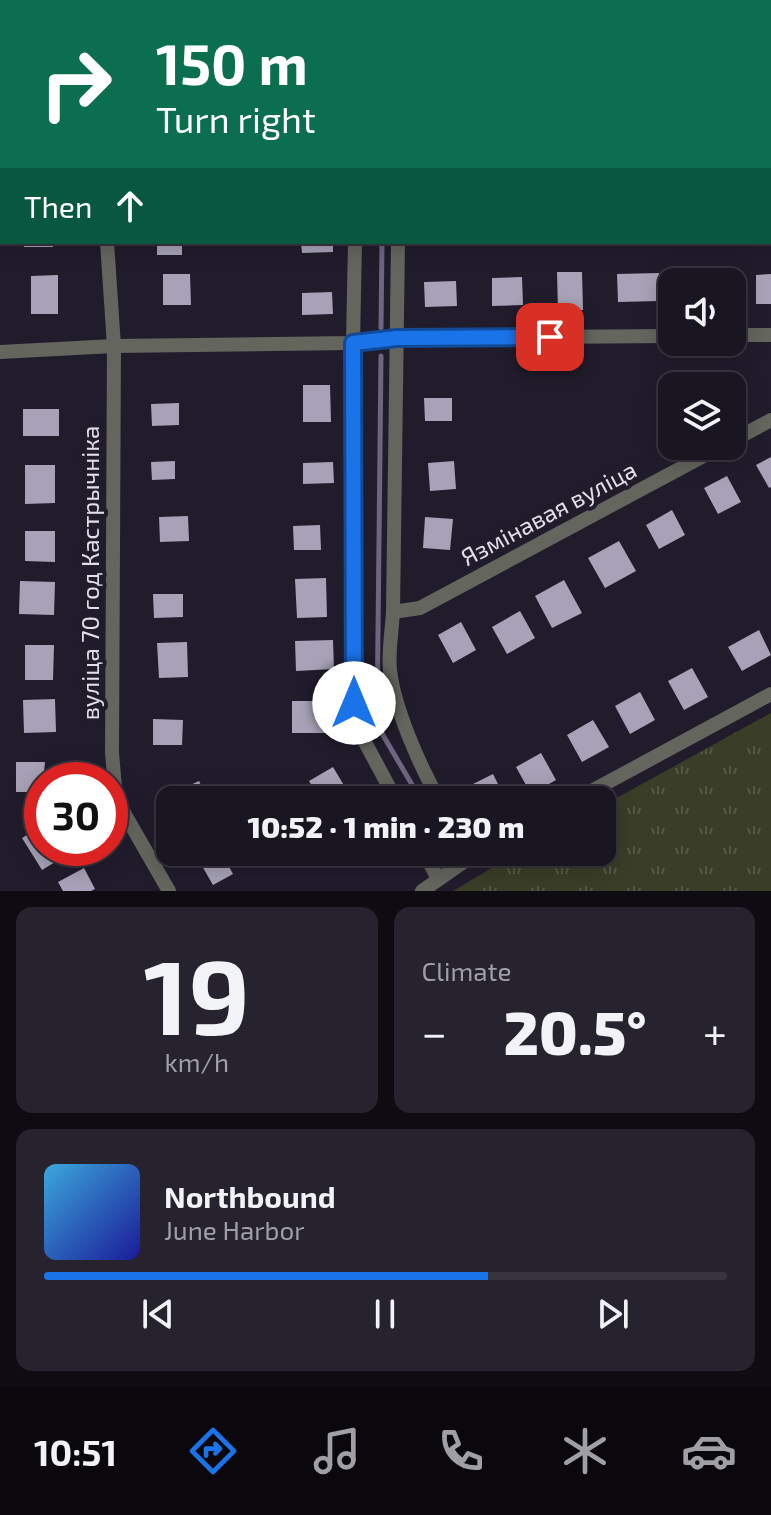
<!DOCTYPE html>
<html lang="en">
<head>
<meta charset="utf-8">
<style>
	:root { --surface:#191521; --page:#26222e; --text:#f1f3f6; --muted:#9f9fa5; --line:#37343f; --accent:#1a73e8 }
	body { margin:0; font-family:"Exo 2",sans-serif; background:var(--page); color:var(--text); height:100vh; display:flex; flex-direction:column; font-size:30px; white-space:nowrap }
	* { box-sizing:border-box; margin:0 }
	p { font-size:26px; color:var(--muted) }
	.icon { flex:none; width:44px; height:44px; fill:none; stroke:currentColor; stroke-width:2; stroke-linecap:round; stroke-linejoin:round }
	.map { position:relative; height:891px; overflow:hidden }
	.side { display:flex; flex-direction:column; gap:16px; padding:16px; background:#0e0c12; flex:1 }
	.side>* { flex:none }
	.banner { position:absolute; left:0px; top:0px; width:772px; height:244px; box-shadow:0 4px 20px #0003,0 0 0 2px var(--line); background:#0b6e4f; color:#fff; overflow:hidden }
	.controls { position:absolute; left:658px; top:268px; display:grid; gap:16px }
	.controls a { display:grid; place-items:center; width:88px; height:88px; border-radius:16px; background:var(--surface); box-shadow:0 4px 20px #0003,0 0 0 2px var(--line); font-size:40px }
	.speed { position:absolute; left:24px; top:762px; display:flex; gap:16px; font-size:40px; font-weight:700; text-align:center }
	.speed>* { display:grid; place-content:center; width:104px; height:104px; border-radius:50%; background:var(--surface); box-shadow:0 4px 20px #0003,0 0 0 2px var(--line); line-height:1 }
	.speed .limit { border:12px solid #d22; background:#fff; color:#111 }
	.pin { position:absolute; display:grid; place-items:center; width:68px; height:68px; color:#fff; margin:-34px; border-radius:16px; box-shadow:0 4px 12px #0006 }
	.me { position:absolute; width:88px; margin:-44px; rotate:0deg; stroke-linejoin:round; filter:drop-shadow(0 0 6px #0008) }
	.turn { display:flex; align-items:center; gap:28px; height:168px; padding:0 24px; font-size:36px }
	.turn .icon { width:104px; height:104px; stroke-width:2.5 }
	.turn b { display:block; font-size:56px; line-height:68px }
	.then { display:flex; align-items:center; height:76px; padding:0 24px; background:#0003; gap:16px; font-size:30px }
	.big { font-size:60px; font-weight:800; line-height:1.1 }
	.side .widget { flex:1; display:flex; flex-direction:column; justify-content:center; gap:12px; min-width:0; padding:0 28px; border-radius:16px; background:var(--page) }
	.side .dial { align-items:center; gap:0 }
	.dial b { font-size:104px; line-height:1 }
	.song { display:flex; align-items:center; gap:24px }
	.cover { width:96px; height:96px; border-radius:12px; background:linear-gradient(135deg,hsl(200 70% 55%),hsl(240 70% 35%)) }
	.played { height:8px; border-radius:4px; background:linear-gradient(90deg,var(--accent) 65%,var(--line) 65%) }
	.keys { display:flex; justify-content:space-around; direction:ltr }
	.heat { display:flex; justify-content:space-between; align-items:center; font-size:44px; direction:ltr }
	.side .tiles { flex:1; display:grid; gap:16px; grid-template-columns:1fr 1fr }
	.widget:last-child { grid-column:span 2 }
	.trip { position:absolute; left:156px; top:786px; width:460px; height:80px; border-radius:16px; background:var(--surface); box-shadow:0 4px 20px #0003,0 0 0 2px var(--line); font-weight:800; line-height:80px; text-align:center }
	.menu { display:flex; height:128px; justify-content:space-around; align-items:center; background:#0a080d; color:var(--muted) }
	.menu .icon { width:56px; height:56px }
	.menu .current { color:var(--accent) }
	.menu b { font-size:36px; color:var(--text) }
	.map>svg:first-child { display:block }
	.grass { fill:url(#grass-tufts) }
	.lines { fill:none; stroke-linecap:round; stroke-linejoin:round }
	.stream { stroke:#6e6681; stroke-width:5 }
	.building { fill:#a7a2b7 }
	.street { stroke:#64655d; stroke-width:14 }
	.route-casing { stroke:#114b97; stroke-width:20 }
	.route { stroke:#1a73e8; stroke-width:14 }
	.labels { text-anchor:middle; stroke-width:8; stroke-linejoin:round; paint-order:stroke }
	.street-label { font-size:24px; fill:#e1dee9; stroke:#211c2c }
</style>
</head>
<body>
<div class="map">
<svg width="771" height="891" viewBox="0 0 771 891">
	<defs>
		<pattern id="grass-tufts" width="24" height="20" patternUnits="userSpaceOnUse" patternTransform="scale(2)"><rect width="24" height="20" fill="#3a3e27"/><path d="M3 7l-1-3M5 7V3M7 7l1-3M15 17l-1-3M17 17v-4M19 17l1-3" fill="none" stroke="#565946"/></pattern>
	</defs>
	<rect width="100%" height="100%" fill="#211c2c"/>
	<polygon class="grass" points="771,713 771,891 453,891 519,852 602,852 602,806"/>
	<g class="lines">
		<g class="stream">
			<polyline points="435,2 435,0"/>
			<polyline points="381,328 382,242"/>
			<polyline points="381,356 377,725 421,800"/>
		</g>
	</g>
	<g class="building">
		<polygon points="23,242 53,242 53,247 24,247"/>
		<rect x="157" y="242" width="25" height="13"/>
		<polygon points="301,242 333,242 333,252 302,253"/>
		<polygon points="557,272 582,272 583,310 558,311"/>
		<polygon points="659,273 659,301 618,302 617,274"/>
		<polygon points="163,274 190,274 191,305 163,305"/>
		<polygon points="771,274 771,304 756,304 756,275"/>
		<polygon points="58,275 58,314 31,314 31,276"/>
		<polygon points="522,277 523,305 492,306 492,278"/>
		<polygon points="729,278 729,282 705,282 704,279"/>
		<polygon points="456,281 457,306 425,307 424,282"/>
		<polygon points="332,292 333,314 302,315 302,293"/>
		<polygon points="303,385 330,385 331,422 303,422"/>
		<polygon points="424,398 452,398 452,421 425,421"/>
		<polygon points="179,403 179,425 152,426 151,404"/>
		<rect x="23" y="409" width="36" height="27"/>
		<polygon points="771,457 771,487 769,488 756,465"/>
		<polygon points="175,461 175,479 152,480 151,462"/>
		<polygon points="454,461 456,489 430,491 428,463"/>
		<polygon points="333,462 334,483 303,484 303,463"/>
		<polygon points="25,465 55,465 55,503 25,504"/>
		<polygon points="727,476 741,502 718,514 704,488"/>
		<polygon points="672,510 685,535 659,549 646,525"/>
		<polygon points="188,516 189,541 160,542 159,517"/>
		<polygon points="425,517 453,519 450,550 423,548"/>
		<polygon points="320,525 321,550 294,550 293,526"/>
		<polygon points="25,531 55,531 55,562 25,561"/>
		<polygon points="619,541 636,571 605,588 588,558"/>
		<polygon points="326,578 327,617 297,618 295,579"/>
		<polygon points="564,580 582,613 552,628 535,596"/>
		<polygon points="20,581 55,582 54,615 19,614"/>
		<polygon points="153,594 183,594 183,617 154,618"/>
		<polygon points="520,611 535,638 507,654 492,627"/>
		<polygon points="461,622 476,650 453,663 438,635"/>
		<polygon points="759,630 771,655 742,671 728,647"/>
		<polygon points="333,640 334,669 296,671 295,641"/>
		<polygon points="187,642 188,677 159,678 157,643"/>
		<polygon points="25,645 54,645 53,680 25,680"/>
		<polygon points="692,668 708,697 684,710 668,681"/>
		<polygon points="640,692 655,720 630,734 615,706"/>
		<polygon points="55,699 56,732 24,733 23,700"/>
		<rect x="292" y="701" width="40" height="32"/>
		<polygon points="153,719 183,720 182,745 153,745"/>
		<polygon points="593,720 609,747 582,762 567,735"/>
		<polygon points="541,753 556,780 531,794 516,767"/>
		<polygon points="16,762 45,762 42,792 16,792"/>
		<polygon points="333,767 345,787 320,800 309,781"/>
		<polygon points="493,774 506,800 469,800 463,789"/>
		<polygon points="199,781 208,800 171,800 169,795"/>
		<polygon points="42,826 42,848 71,848 73,851 42,870 22,838"/>
		<polygon points="194,852 235,852 238,857 227,863 233,874 213,885"/>
		<polygon points="335,852 362,852 342,863"/>
		<polygon points="84,868 95,889 91,891 63,891 58,882"/>
	</g>
	<g class="lines">
		<g class="street">
			<polyline points="147,2 148,0"/>
			<polyline points="412,2 413,0"/>
			<polyline points="455,2 455,0"/>
			<polyline points="0,73 2,73"/>
			<polyline points="770,81 771,81"/>
			<polyline points="107,242 114,346 112,753 116,799 169,891"/>
			<polyline points="355,242 353,343 354,703 359,731 396,800"/>
			<path d="M398,242L393,612C392,631 388,652 390,670C394,708 420,766 439,800"/>
			<polyline points="732,335 771,335"/>
			<polyline points="0,352 114,346 353,343 397,338 672,336"/>
			<polyline points="732,441 771,420"/>
			<polyline points="393,612 420,608 722,446"/>
			<polyline points="575,800 771,694"/>
			<polyline points="424,852 438,879"/>
			<polyline points="422,891 478,852"/>
		</g>
	</g>
	<g class="lines">
		<g class="route-casing">
			<polyline id="route" points="354,703 353,343 397,338 550,337"/>
		</g>
		<use href="#route" class="route"/>
	</g>
	<g class="labels">
		<g class="street-label">
			<text transform="translate(549 514) rotate(-28)" y="8">Язмінавая вуліца</text>
			<text transform="translate(91 573) rotate(-90)" y="8">вуліца 70 год Кастрычніка</text>
		</g>
	</g>
</svg>
<div class="controls">
<a><svg class="icon" aria-label="sound" viewBox="0 0 24 24"><path d="M4 9h4l5-4v14l-5-4H4zM17 9q2 3 0 6"/></svg></a>
<a><svg class="icon" aria-label="layers" viewBox="0 0 24 24"><path d="M12 4l9 5-9 5-9-5zM3 14l9 5 9-5"/></svg></a>
</div>
<div class="speed"><div class="limit">30</div></div>
<div class="pin" style="left:550px;top:337px;background:#d93025"><svg class="icon" aria-label="arrive" viewBox="0 0 24 24"><path d="M6 21V4h12l-3 4 3 4H6"/></svg></div>
<svg class="me" style="left:354px;top:703px" viewBox="-20 -20 40 40"><circle r="19" fill="#fff"/><path d="M0-13L10 11 0 6-10 11z" fill="#1a73e8"/></svg>
<div class="trip">10:52 · 1 min · 230 m</div>
<div class="banner">
<div class="turn"><svg class="icon" aria-label="right" viewBox="0 0 24 24"><path d="M7 20v-9h11M14 6l5 5-5 5"/></svg><div><b>150 m</b>Turn right</div></div>
<div class="then">Then<svg class="icon" aria-label="ahead" viewBox="0 0 24 24"><path d="M12 20V5M6 11l6-6 6 6"/></svg></div>
</div>
</div>
<section class="side">
<div class="tiles">
<div class="widget dial"><b>19</b><p>km/h</p></div>
<div class="widget"><p>Climate</p>
<div class="heat"><a>−</a><b class="big">20.5°</b><a>+</a></div>
</div>
<div class="widget">
<div class="song"><i class="cover"></i><div><b>Northbound</b><p>June Harbor</p></div></div>
<div class="played"></div>
<div class="keys"><svg class="icon" aria-label="previous" viewBox="0 0 24 24"><path d="M18 5L8 12l10 7zM5 5v14"/></svg><svg class="icon" aria-label="pause" viewBox="0 0 24 24"><path d="M8 5v14M16 5v14"/></svg><svg class="icon" aria-label="next" viewBox="0 0 24 24"><path d="M6 5l10 7-10 7zM19 5v14"/></svg></div>
</div>
</div>
</section>
<nav class="menu">
<b>10:51</b>
<svg class="icon current" aria-label="directions" viewBox="0 0 24 24"><path d="M12 3l9 9-9 9-9-9zM9 14v-3h6M13 9l2 2-2 2"/></svg>
<svg class="icon" aria-label="music" viewBox="0 0 24 24"><path d="M9 18V5l10-2v13"/><circle cx="6" cy="18" r="3"/><circle cx="16" cy="16" r="3"/></svg>
<svg class="icon" aria-label="phone" viewBox="0 0 24 24"><path d="M5 4h4l2 5-3 2q2 4 5 5l2-3 5 2v4C11 20 4 13 5 4z"/></svg>
<svg class="icon" aria-label="climate" viewBox="0 0 24 24"><path d="M12 3v18M4 7l16 10M4 17L20 7"/></svg>
<svg class="icon" aria-label="car" viewBox="0 0 24 24"><path d="M5 17H2v-5l4-1 3-4h7l3 4 3 1v5h-3M9 17h6M6 11h13"/><circle cx="7" cy="17" r="2"/><circle cx="17" cy="17" r="2"/></svg>
</nav>
</body>
</html>
